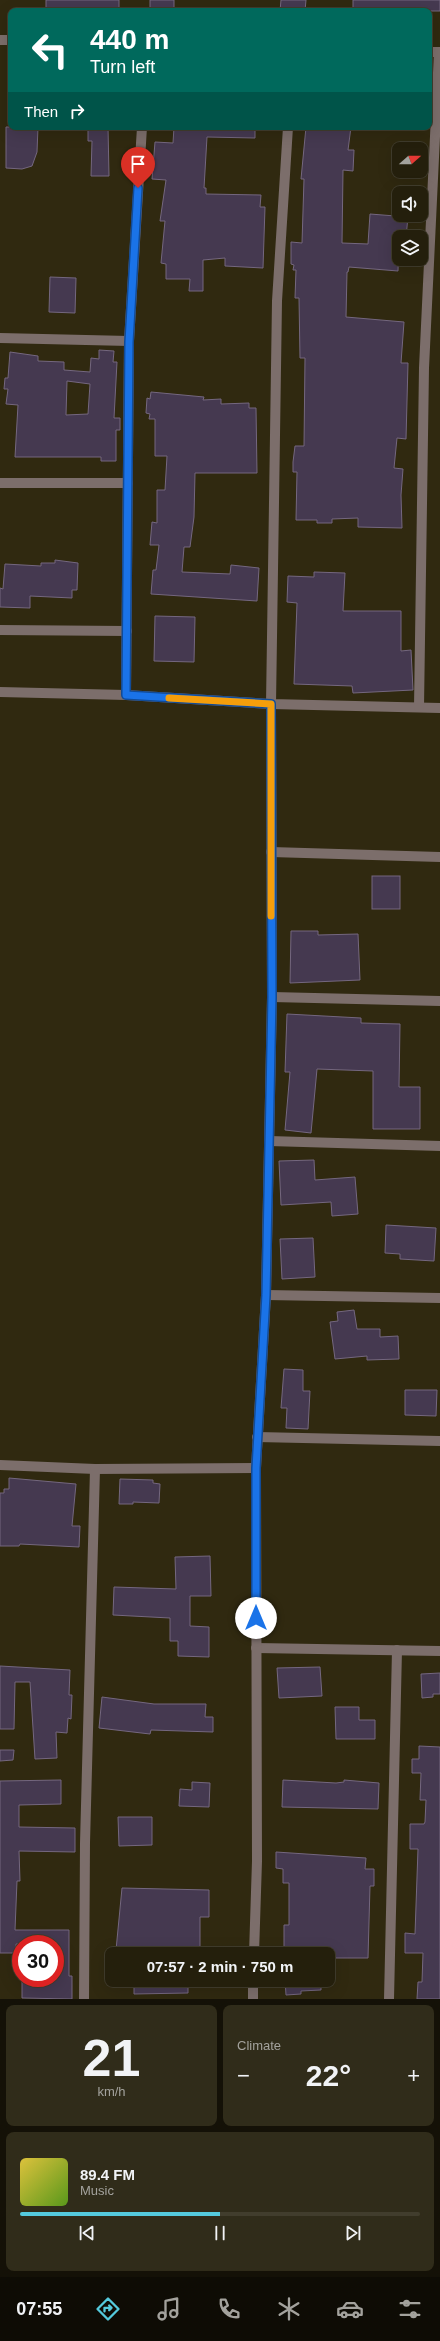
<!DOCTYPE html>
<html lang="en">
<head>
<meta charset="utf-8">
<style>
	:root { --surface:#241f0c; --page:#302c1a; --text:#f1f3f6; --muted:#a3a29d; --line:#413d2d; --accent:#54cadd }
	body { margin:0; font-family:Arial,sans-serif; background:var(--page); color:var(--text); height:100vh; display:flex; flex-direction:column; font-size:15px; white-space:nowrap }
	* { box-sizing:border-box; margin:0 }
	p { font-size:13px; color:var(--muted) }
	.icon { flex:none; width:22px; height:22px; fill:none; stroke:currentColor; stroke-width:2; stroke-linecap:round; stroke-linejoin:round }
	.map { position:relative; height:1999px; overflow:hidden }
	.sheet { display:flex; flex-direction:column; gap:6px; padding:6px; background:#141107; flex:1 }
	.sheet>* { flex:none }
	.banner { position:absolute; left:8px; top:8px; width:424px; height:122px; border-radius:8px; box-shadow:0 4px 16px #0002,0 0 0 1px var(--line); background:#00695c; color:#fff; overflow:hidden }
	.needle { width:26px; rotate:69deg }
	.buttons { position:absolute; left:392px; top:142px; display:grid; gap:8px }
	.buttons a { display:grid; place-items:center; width:36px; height:36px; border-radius:8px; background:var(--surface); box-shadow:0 4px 16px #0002,0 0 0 1px var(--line); font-size:20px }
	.speed { position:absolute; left:12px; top:1935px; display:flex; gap:8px; font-size:20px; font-weight:700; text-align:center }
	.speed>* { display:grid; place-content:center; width:52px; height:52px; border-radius:50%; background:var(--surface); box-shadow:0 4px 16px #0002,0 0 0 1px var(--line); line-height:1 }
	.speed .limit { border:6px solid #d22; background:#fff; color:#111 }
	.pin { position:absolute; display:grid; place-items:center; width:34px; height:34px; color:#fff; margin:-41px -17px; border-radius:50% 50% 50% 0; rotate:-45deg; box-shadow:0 0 4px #0007 }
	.pin .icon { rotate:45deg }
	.me { position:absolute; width:44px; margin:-22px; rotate:0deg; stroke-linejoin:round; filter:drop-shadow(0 0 3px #0008) }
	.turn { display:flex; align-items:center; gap:14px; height:84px; padding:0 16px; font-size:18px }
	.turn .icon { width:52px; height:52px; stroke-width:2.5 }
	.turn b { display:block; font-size:28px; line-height:34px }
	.then { display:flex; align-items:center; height:38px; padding:0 16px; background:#0003; gap:8px; font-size:15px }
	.big { font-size:30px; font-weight:800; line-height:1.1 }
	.sheet .card { flex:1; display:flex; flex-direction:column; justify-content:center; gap:6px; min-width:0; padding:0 14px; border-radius:8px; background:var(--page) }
	.sheet .dial { align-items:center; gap:0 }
	.dial b { font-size:52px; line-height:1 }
	.song { display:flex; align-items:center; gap:12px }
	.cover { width:48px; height:48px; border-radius:6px; background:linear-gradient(135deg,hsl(50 70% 55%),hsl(90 70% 35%)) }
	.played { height:4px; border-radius:2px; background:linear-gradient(90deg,var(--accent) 50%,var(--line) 50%) }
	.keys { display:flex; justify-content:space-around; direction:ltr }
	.heat { display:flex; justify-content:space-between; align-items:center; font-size:22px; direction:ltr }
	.sheet .tiles { flex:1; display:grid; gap:6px; grid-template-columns:1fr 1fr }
	.card:last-child { grid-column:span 2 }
	.trip { position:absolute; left:105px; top:1947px; width:230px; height:40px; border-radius:8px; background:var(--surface); box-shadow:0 4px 16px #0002,0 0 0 1px var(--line); font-weight:800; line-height:40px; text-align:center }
	.tabs { display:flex; height:64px; justify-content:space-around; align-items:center; background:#0e0c05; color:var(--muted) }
	.tabs .icon { width:28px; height:28px }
	.tabs .current { color:var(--accent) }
	.tabs b { font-size:18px; color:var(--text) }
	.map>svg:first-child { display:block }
	.building { fill:#453950; stroke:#74677f; fill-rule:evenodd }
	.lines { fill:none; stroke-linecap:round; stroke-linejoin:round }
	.minor { stroke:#7c6e6b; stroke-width:10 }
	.route-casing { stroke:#114b97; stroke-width:10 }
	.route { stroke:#1a73e8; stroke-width:7 }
	.slow { stroke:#f59e0b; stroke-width:7 }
</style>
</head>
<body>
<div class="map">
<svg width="440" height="1999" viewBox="0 0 440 1999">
	<rect width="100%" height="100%" fill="#302910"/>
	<g class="building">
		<rect x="46" y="0" width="73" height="11"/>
		<rect x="150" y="0" width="24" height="11"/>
		<polygon points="281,0 306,0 305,11 280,11"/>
		<rect x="353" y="0" width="87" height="11"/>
		<polygon points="6,127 38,127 37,152 32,166 22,169 6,168"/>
		<polygon points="88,127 108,127 109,176 91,176 92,141 88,141"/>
		<polygon points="174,127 255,127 255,138 207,137 204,188 206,188 206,194 261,195 260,207 265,207 263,268 225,266 225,258 203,260 203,291 189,291 190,279 166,279 166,264 161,263 165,221 160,221 166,180 152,179 155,142 173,143"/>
		<polygon points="306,127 351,127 348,150 354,150 353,171 343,170 342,243 368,244 370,214 408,217 406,237 399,237 398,271 349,267 348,272 347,272 346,317 404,322 401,363 408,363 406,439 397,438 394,468 403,469 401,495 402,528 358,527 358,518 332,519 332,523 317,523 317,520 296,520 297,472 293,472 293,462 295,446 304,446 305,358 300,358 299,298 295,298 296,270 293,270 294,265 291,264 291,242 302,243 304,179 301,179"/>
		<polygon points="50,277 76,278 75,313 49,312"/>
		<path d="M99,350L114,351L113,362H117L114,418H120V430H116V461H101V457H15L18,405L6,404L8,389H4L5,378H8L10,352L38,356V361L64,362V370L90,372L91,358L99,359ZM67,381L90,384L88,414L66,415Z"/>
		<polygon points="151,392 204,397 203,400 221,399 221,404 249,403 249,408 256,408 257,473 195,473 194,517 190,547 184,547 182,572 230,574 231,565 259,568 257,601 151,594 153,570 156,570 159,545 150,545 152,522 157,523 157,490 165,490 167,456 155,456 155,419 149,419 150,414 146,413 147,398 150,399"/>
		<polygon points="55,560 78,563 77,590 72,590 72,598 30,596 30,608 0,607 0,588 3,589 5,564 41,566 41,563 55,563"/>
		<polygon points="314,572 345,573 343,611 401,611 401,651 411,650 413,690 353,693 352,686 294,684 297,603 287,602 288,576 314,577"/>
		<polygon points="155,616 195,617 194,662 154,661"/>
		<rect x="372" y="876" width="28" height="33"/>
		<polygon points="291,931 318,931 318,935 358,934 360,980 290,983"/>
		<polygon points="287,1014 361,1018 361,1023 400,1024 399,1087 420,1087 420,1129 373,1129 373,1071 317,1069 311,1133 285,1130 290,1072 285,1072"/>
		<polygon points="314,1160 315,1180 355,1177 358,1214 332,1216 331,1202 281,1205 279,1161"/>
		<polygon points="386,1225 436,1228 434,1261 400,1259 400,1254 385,1253"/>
		<polygon points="313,1238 315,1277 282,1279 280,1239"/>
		<polygon points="354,1310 357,1329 380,1329 380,1337 398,1336 399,1359 367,1360 367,1356 335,1359 330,1322 338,1321 337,1312"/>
		<polygon points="284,1369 303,1370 303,1391 310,1391 308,1429 286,1428 287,1408 281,1408"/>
		<polygon points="405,1390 437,1390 436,1416 405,1415"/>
		<polygon points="9,1478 76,1484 72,1526 80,1526 79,1547 20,1544 19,1546 0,1546 0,1493 4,1493 4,1489 9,1489"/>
		<polygon points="120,1479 153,1480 153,1483 160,1484 159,1503 133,1502 133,1504 119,1504"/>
		<polygon points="210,1556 211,1596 190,1596 190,1626 209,1627 209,1657 178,1656 178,1641 170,1641 170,1618 113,1615 114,1587 176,1589 175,1557"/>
		<polygon points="0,1666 70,1670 69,1695 72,1695 71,1719 68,1718 67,1733 56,1732 57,1758 35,1759 30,1682 15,1682 14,1729 0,1729"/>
		<polygon points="320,1667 322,1696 279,1698 277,1668"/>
		<polygon points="440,1673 440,1694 433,1694 433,1697 422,1698 421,1674"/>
		<polygon points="102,1697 154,1704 206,1704 205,1717 213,1717 213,1732 151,1730 150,1734 99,1728"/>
		<polygon points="335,1707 359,1707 359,1720 375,1720 375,1739 336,1739"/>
		<polygon points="419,1746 440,1747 440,1999 417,1999 418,1982 422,1982 423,1953 405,1953 405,1933 415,1934 418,1849 410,1849 410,1824 424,1824 425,1822 426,1800 420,1800 421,1773 412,1773 412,1759 419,1759"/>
		<polygon points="0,1750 14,1750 13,1760 0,1761"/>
		<polygon points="61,1780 61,1804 19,1805 19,1827 75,1828 75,1852 19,1851 20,1881 17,1881 15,1930 69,1930 69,1976 72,1976 72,1999 22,1998 22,1978 55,1978 55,1944 16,1944 16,1953 0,1953 0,1781"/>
		<polygon points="283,1780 336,1783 344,1782 344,1780 379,1783 378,1809 282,1807"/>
		<polygon points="192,1782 210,1783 209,1807 179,1806 180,1789 192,1790"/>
		<polygon points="118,1817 152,1817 152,1845 119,1846"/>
		<polygon points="276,1852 366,1858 365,1869 374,1869 374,1886 370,1886 368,1958 329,1958 329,1951 284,1953 284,1925 289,1925 289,1883 283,1883 283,1869 276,1868"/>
		<polygon points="122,1888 209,1890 209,1917 200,1917 200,1954 161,1954 161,1952 116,1950"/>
		<polygon points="134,1980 188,1980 188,1993 134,1994"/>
		<polygon points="285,1980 321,1980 321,1990 301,1991 301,1994 286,1995"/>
	</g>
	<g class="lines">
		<g class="minor">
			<polyline points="0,40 11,40"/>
			<polyline points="429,52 440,52"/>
			<polyline points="0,338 129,341"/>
			<polyline points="0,483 128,483"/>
			<polyline points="0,630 127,631"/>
			<polyline points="0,692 126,695 271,704 440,708"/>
			<polyline points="126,695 129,341 142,127"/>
			<polyline points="419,707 424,368 439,52"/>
			<polyline points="271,852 440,857"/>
			<polyline points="272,997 440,1001"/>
			<polyline points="269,1141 440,1146"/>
			<polyline points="266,1295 440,1298"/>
			<polyline points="257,1437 440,1441"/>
			<polyline points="0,1465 95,1469 256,1468"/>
			<polyline points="256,1648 440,1651"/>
			<polyline points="254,1954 257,1861 256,1468 266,1295 272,997 271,704 277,301 288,127"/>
			<polyline points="84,1999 85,1843 95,1469"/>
			<polyline points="253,1999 253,1980"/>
			<polyline points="389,1999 397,1650"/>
		</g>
	</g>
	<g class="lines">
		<g class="route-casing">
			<polyline id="route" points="138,188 129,342 126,695 271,704 272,997 266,1295 256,1468 256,1618"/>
		</g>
		<use href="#route" class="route"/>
		<polyline class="slow" points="169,698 271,704 271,916"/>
	</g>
</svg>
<div class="buttons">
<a><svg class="needle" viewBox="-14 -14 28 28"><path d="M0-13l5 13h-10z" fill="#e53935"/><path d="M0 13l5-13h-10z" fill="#a3a29d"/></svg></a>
<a><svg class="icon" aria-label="sound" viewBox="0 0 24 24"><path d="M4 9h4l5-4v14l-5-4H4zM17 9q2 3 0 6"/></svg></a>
<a><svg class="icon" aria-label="layers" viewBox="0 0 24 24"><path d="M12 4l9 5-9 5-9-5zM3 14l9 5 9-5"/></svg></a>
</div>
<div class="speed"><div class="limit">30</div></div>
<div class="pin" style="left:138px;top:188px;background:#d93025"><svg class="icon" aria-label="arrive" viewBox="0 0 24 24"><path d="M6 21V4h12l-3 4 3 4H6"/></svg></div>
<svg class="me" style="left:256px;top:1618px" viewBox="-20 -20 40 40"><circle r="19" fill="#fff"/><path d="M0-13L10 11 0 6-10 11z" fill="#1a73e8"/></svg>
<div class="trip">07:57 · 2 min · 750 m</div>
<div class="banner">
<div class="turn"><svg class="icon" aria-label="left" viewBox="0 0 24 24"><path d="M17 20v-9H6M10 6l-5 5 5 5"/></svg><div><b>440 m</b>Turn left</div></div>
<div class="then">Then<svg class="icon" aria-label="right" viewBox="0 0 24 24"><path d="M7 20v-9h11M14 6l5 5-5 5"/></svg></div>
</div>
</div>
<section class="sheet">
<div class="tiles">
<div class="card dial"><b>21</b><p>km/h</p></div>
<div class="card"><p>Climate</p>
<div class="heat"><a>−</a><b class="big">22°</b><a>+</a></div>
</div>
<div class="card">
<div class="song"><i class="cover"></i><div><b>89.4 FM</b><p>Music</p></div></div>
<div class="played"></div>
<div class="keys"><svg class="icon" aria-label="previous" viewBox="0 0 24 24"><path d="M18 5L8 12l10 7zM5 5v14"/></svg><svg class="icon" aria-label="pause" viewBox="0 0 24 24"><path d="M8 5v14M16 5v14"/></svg><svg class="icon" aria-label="next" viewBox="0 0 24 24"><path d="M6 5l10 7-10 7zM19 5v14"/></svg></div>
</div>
</div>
</section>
<nav class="tabs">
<b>07:55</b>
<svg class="icon current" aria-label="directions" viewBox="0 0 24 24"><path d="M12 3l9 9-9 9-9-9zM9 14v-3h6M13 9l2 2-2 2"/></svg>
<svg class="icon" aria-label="music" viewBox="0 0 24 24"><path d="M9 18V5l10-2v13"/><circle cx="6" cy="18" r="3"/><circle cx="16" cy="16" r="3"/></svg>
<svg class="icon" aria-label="phone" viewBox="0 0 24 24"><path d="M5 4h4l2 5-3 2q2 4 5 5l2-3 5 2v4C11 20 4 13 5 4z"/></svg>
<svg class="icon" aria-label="climate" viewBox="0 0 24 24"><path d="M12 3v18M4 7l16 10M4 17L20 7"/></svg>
<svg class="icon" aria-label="car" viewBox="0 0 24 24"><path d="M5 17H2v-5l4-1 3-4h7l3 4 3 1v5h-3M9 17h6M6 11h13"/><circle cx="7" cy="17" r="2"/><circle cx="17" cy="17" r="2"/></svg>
<svg class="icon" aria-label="filters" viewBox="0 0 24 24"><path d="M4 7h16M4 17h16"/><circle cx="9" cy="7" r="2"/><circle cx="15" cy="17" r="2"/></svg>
</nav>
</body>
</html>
